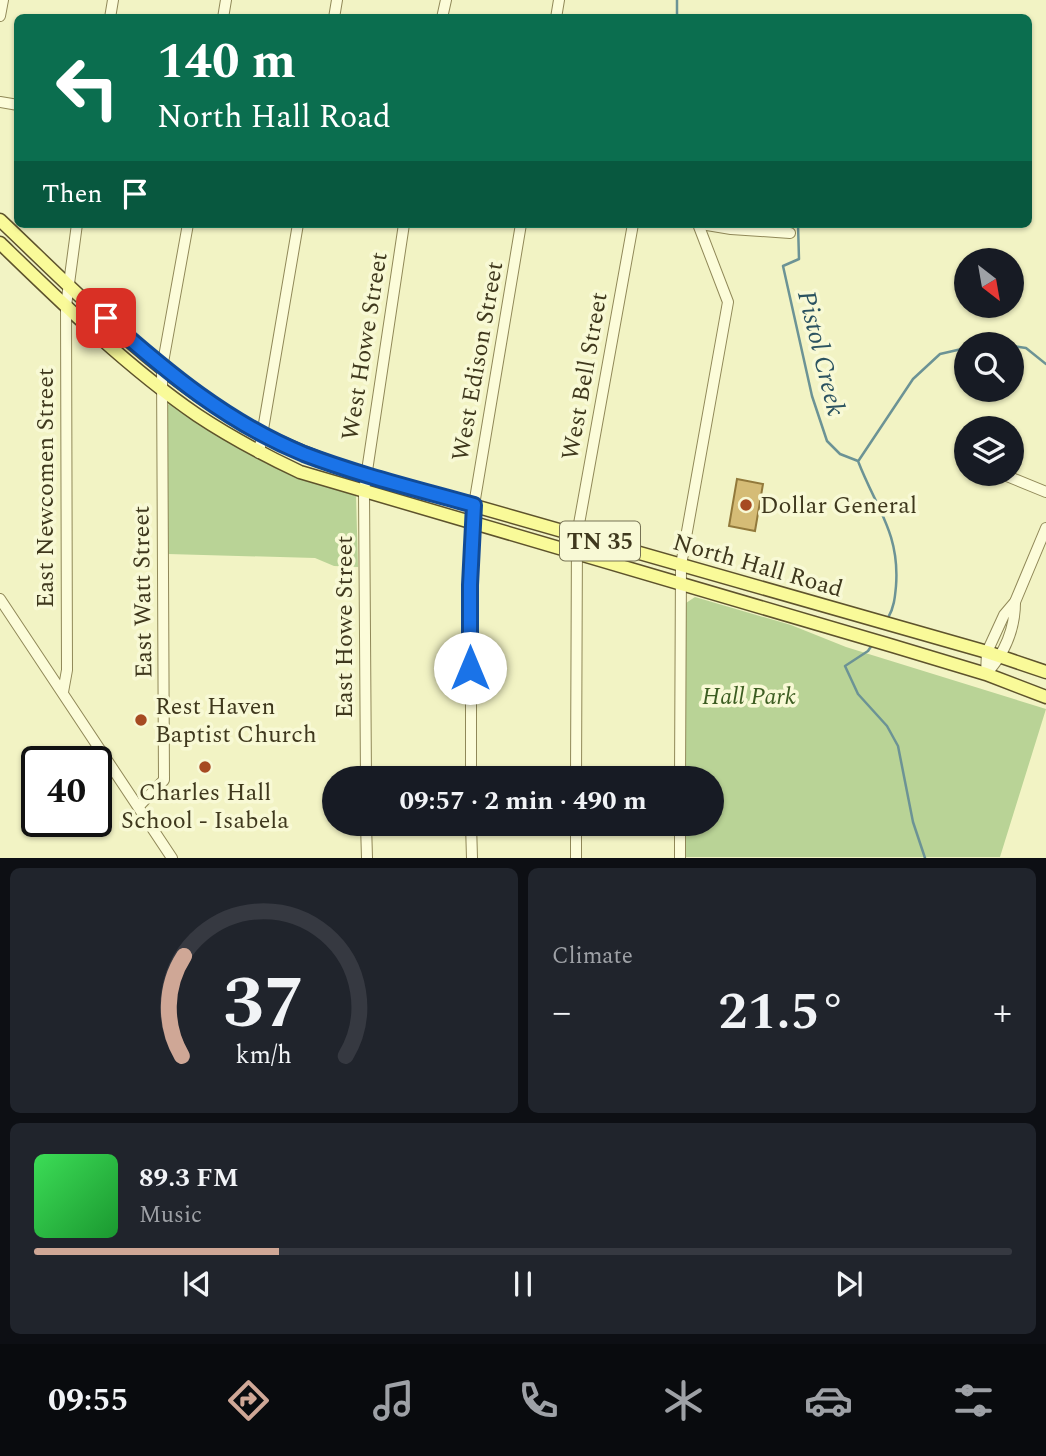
<!DOCTYPE html>
<html lang="en">
<head>
<meta charset="utf-8">
<style>
	:root { --surface:#171b24; --page:#20242c; --text:#f1f3f6; --muted:#9ea1a6; --line:#363941; --accent:#cfa796 }
	body { margin:0; font-family:Spectral,serif; background:var(--page); color:var(--text); height:100vh; display:flex; flex-direction:column; font-size:26px; white-space:nowrap }
	* { box-sizing:border-box; margin:0 }
	p { font-size:23px; color:var(--muted) }
	.icon { flex:none; width:38px; height:38px; fill:none; stroke:currentColor; stroke-width:2; stroke-linecap:round; stroke-linejoin:round }
	.map { position:relative; height:858px; overflow:hidden }
	.details { display:flex; flex-direction:column; gap:10px; padding:10px; background:#0d0f14; flex:1 }
	.details>* { flex:none }
	.banner { position:absolute; left:14px; top:14px; width:1018px; height:214px; border-radius:10px; box-shadow:0 2px 5px #0004; background:#0b6e4f; color:#fff; overflow:hidden }
	.needle { width:46px; rotate:149deg }
	.fabs { position:absolute; left:954px; top:248px; display:grid; gap:14px }
	.fabs a { display:grid; place-items:center; width:70px; height:70px; border-radius:50%; background:var(--surface); box-shadow:0 2px 5px #0004; font-size:35px }
	.speed { position:absolute; left:21px; top:746px; display:flex; gap:14px; font-size:35px; font-weight:700; text-align:center }
	.speed>* { display:grid; place-content:center; width:91px; height:91px; border-radius:50%; background:var(--surface); box-shadow:0 2px 5px #0004; line-height:1 }
	.speed .limit { border:4px solid #111; border-radius:10px; background:#fff; color:#111 }
	.pin { position:absolute; display:grid; place-items:center; width:60px; height:60px; color:#fff; margin:-30px; border-radius:14px; box-shadow:0 4px 10px #0006 }
	.me { position:absolute; width:77px; margin:-38px; rotate:0deg; stroke-linejoin:round; filter:drop-shadow(0 0 5px #0008) }
	.turn { display:flex; align-items:center; gap:24px; height:147px; padding:0 28px; font-size:32px }
	.turn .icon { width:91px; height:91px; stroke-width:2.5 }
	.turn b { display:block; font-size:49px; line-height:60px }
	.then { display:flex; align-items:center; height:66px; padding:0 28px; background:#0003; gap:14px; font-size:26px }
	.big { font-size:52px; font-weight:700; line-height:1.1 }
	.details .widget { flex:1; display:flex; flex-direction:column; justify-content:center; gap:10px; min-width:0; padding:0 24px; border-radius:10px; background:var(--page) }
	.details .dial { align-items:center; gap:0 }
	.dial svg { height:182px; overflow:visible; fill:none; stroke:var(--line); stroke-width:7; stroke-linecap:round; text-anchor:middle }
	.dial text { fill:var(--text); stroke:none }
	.song { display:flex; align-items:center; gap:21px }
	.cover { width:84px; height:84px; border-radius:10px; background:linear-gradient(135deg,hsl(130 70% 55%),hsl(130 70% 35%)) }
	.played { height:7px; border-radius:4px; background:linear-gradient(90deg,var(--accent) 25%,var(--line) 25%) }
	.keys { display:flex; justify-content:space-around; direction:ltr }
	.heat { display:flex; justify-content:space-between; align-items:center; font-size:38px; direction:ltr }
	.details .tiles { flex:1; display:grid; gap:10px; grid-template-columns:1fr 1fr }
	.widget:last-child { grid-column:span 2 }
	.trip { position:absolute; left:322px; top:766px; width:402px; height:70px; border-radius:35px; background:var(--surface); box-shadow:0 2px 5px #0004; font-weight:700; line-height:70px; text-align:center }
	.menu { display:flex; height:112px; justify-content:space-around; align-items:center; background:#090b0e; color:var(--muted) }
	.menu .icon { width:49px; height:49px }
	.menu .current { color:var(--accent) }
	.menu b { font-size:32px; color:var(--text) }
	.map>svg:first-child { display:block }
	.green { fill:#b9d396 }
	.lines { fill:none; stroke-linecap:round; stroke-linejoin:round }
	.stream { stroke:#6c9395; stroke-width:2.5 }
	.building { fill:#d5bc76; stroke:#92793b; stroke-width:2 }
	.minor-casing { stroke:#908858; stroke-width:12 }
	.major-casing { stroke:#5e532c; stroke-width:15 }
	.minor { stroke:#fcfcd9; stroke-width:10 }
	.major { stroke:#f9fa99; stroke-width:12 }
	.route-casing { stroke:#114b97; stroke-width:18 }
	.route { stroke:#1a73e8; stroke-width:12 }
	.poi-dot { fill:#a64a21; stroke:#f8f9d5; stroke-width:2.5 }
	.labels { text-anchor:middle; stroke-width:7; stroke-linejoin:round; paint-order:stroke }
	.shield { fill:#f8f9d5; stroke:#767254; stroke-width:2 }
	.shield-label { font-size:23px; font-weight:bold; fill:#3f381d }
	.street-label { font-size:24px; fill:#3f381d; stroke:#f8f9d5 }
	.poi-label { font-size:24px; fill:#3f381d; stroke:#f8f9d5; text-anchor:start }
	.park-label { font-size:24px; font-style:italic; fill:#3c5d22; stroke:#f8f9d5 }
	.water-label { font-size:26px; font-style:italic; fill:#2b5360; stroke:#f8f9d5 }
</style>
</head>
<body>
<div class="map">
<svg width="1046" height="858" viewBox="0 0 1046 858">
	<rect width="100%" height="100%" fill="#f2f3c4"/>
	<g class="green">
		<polygon points="170,403 265,463 356,496 358,567 334,566 315,558 168,554 168,405"/>
		<polygon points="695,597 791,625 846,647 1046,709 1000,857 685,857 685,824 712,824 712,779 685,779 684,610 686,603"/>
	</g>
	<g class="lines">
		<g class="stream">
			<polyline points="677,0 677,18"/>
			<path d="M798,224L799,259L783,266L812,396L827,441L840,454L858,461C876,508 900,533 896,586C895,597 894,608 888,618"/>
			<polyline points="980,345 996,345"/>
			<polyline points="1012,346 1026,348 1046,364"/>
			<polyline points="859,460 913,379 940,354 966,348"/>
			<polyline points="872,645 868,651 845,666 858,694 887,726 898,746 913,822 925,858"/>
		</g>
	</g>
	<polygon class="building" points="737,479 763,484 755,531 729,526"/>
	<g class="lines">
		<g class="minor-casing">
			<g id="minor">
				<polyline points="0,16 3,0"/>
				<polyline points="110,18 113,0"/>
				<polyline points="223,18 226,0"/>
				<polyline points="334,18 337,0"/>
				<polyline points="442,18 446,0"/>
				<polyline points="556,18 559,0"/>
				<polyline points="0,102 18,105"/>
				<polyline points="701,224 731,229 790,233"/>
				<polyline points="259,453 298,224"/>
				<polyline points="1002,474 1046,492"/>
				<polyline points="0,599 172,858"/>
				<polyline points="986,674 987,652 1004,615 1015,602 1046,528"/>
				<path d="M986,674C1005,653 1015,630 1015,602"/>
				<polyline points="63,692 67,670 66,306 77,224"/>
				<polyline points="366,779 364,491 404,224"/>
				<polyline points="471,779 471,523 521,224"/>
				<polyline points="576,779 577,535 633,224"/>
				<polyline points="680,779 681,565 728,302 698,224"/>
				<polyline points="139,806 164,780 162,368 188,224"/>
				<polyline points="366,824 367,858"/>
				<polyline points="471,824 472,858"/>
				<polyline points="576,858 576,824"/>
				<polyline points="680,858 680,824"/>
			</g>
		</g>
		<g class="major-casing">
			<g id="major">
				<path d="M0,220C72,288 148,368 235,419C276,443 320,460 366,475L987,652L1046,672"/>
				<path d="M0,243C62,303 126,366 197,415C230,437 264,455 300,472L893,646L986,674L1046,697"/>
			</g>
		</g>
		<use href="#minor" class="minor"/>
		<use href="#major" class="major"/>
	</g>
	<g class="lines">
		<g class="route-casing">
			<path id="route" d="M106,318C167,372 228,423 304,454C359,475 417,489 474,505L470,585V668"/>
		</g>
		<use href="#route" class="route"/>
	</g>
	<g class="poi-dot">
		<circle cx="746" cy="505" r="7"/>
		<circle cx="141" cy="720" r="7"/>
		<circle cx="205" cy="767" r="7"/>
	</g>
	<g class="labels">
		<rect class="shield" x="560" y="521.5" width="80" height="39" rx="5"/>
		<g class="shield-label">
			<text x="600" y="549">TN 35</text>
		</g>
		<g class="street-label">
			<text transform="translate(364 346) rotate(-81)" y="8">West Howe Street</text>
			<text transform="translate(477 361) rotate(-80)" y="8">West Edison Street</text>
			<text transform="translate(584 376) rotate(-80)" y="8">West Bell Street</text>
			<text transform="translate(45 488) rotate(-90)" y="8">East Newcomen Street</text>
			<text transform="translate(758 565) rotate(16)" y="8">North Hall Road</text>
			<text transform="translate(142 592) rotate(-91)" y="8">East Watt Street</text>
			<text transform="translate(344 627) rotate(-90)" y="8">East Howe Street</text>
		</g>
		<g class="poi-label">
			<text x="760" y="513">Dollar General</text>
			<text x="155" y="714">Rest Haven<tspan x="155" dy="28">Baptist Church</tspan></text>
			<text x="205" y="800" text-anchor="middle">Charles Hall<tspan x="205" dy="28">School - Isabela</tspan></text>
		</g>
		<g class="park-label">
			<text x="749" y="704">Hall Park</text>
		</g>
		<g class="water-label">
			<text transform="translate(822 353) rotate(76)" y="9">Pistol Creek</text>
		</g>
	</g>
</svg>
<div class="fabs">
<a><svg class="needle" viewBox="-14 -14 28 28"><path d="M0-13l5 13h-10z" fill="#e53935"/><path d="M0 13l5-13h-10z" fill="#9ea1a6"/></svg></a>
<a><svg class="icon" aria-label="search" viewBox="0 0 24 24"><circle cx="10" cy="10" r="6"/><path d="M15 15l6 6"/></svg></a>
<a><svg class="icon" aria-label="layers" viewBox="0 0 24 24"><path d="M12 4l9 5-9 5-9-5zM3 14l9 5 9-5"/></svg></a>
</div>
<div class="speed"><div class="limit">40</div></div>
<div class="pin" style="left:106px;top:318px;background:#d93025"><svg class="icon" aria-label="arrive" viewBox="0 0 24 24"><path d="M6 21V4h12l-3 4 3 4H6"/></svg></div>
<svg class="me" style="left:470px;top:668px" viewBox="-20 -20 40 40"><circle r="19" fill="#fff"/><path d="M0-13L10 11 0 6-10 11z" fill="#1a73e8"/></svg>
<div class="trip">09:57 · 2 min · 490 m</div>
<div class="banner">
<div class="turn"><svg class="icon" aria-label="left" viewBox="0 0 24 24"><path d="M17 20v-9H6M10 6l-5 5 5 5"/></svg><div><b>140 m</b>North Hall Road</div></div>
<div class="then">Then<svg class="icon" aria-label="arrive" viewBox="0 0 24 24"><path d="M6 21V4h12l-3 4 3 4H6"/></svg></div>
</div>
</div>
<section class="details">
<div class="tiles">
<div class="widget dial"><svg viewBox="0 0 100 80">
<path d="M14 69A42 42 0 1 1 86 69"/>
<path d="M14 69A42 42 0 0 1 15 25" stroke="#cfa796"/>
<text x="50" y="56" font-size="32" font-weight="700">37</text>
<text x="50" y="72" font-size="11">km/h</text>
</svg></div>
<div class="widget"><p>Climate</p>
<div class="heat"><a>−</a><b class="big">21.5°</b><a>+</a></div>
</div>
<div class="widget">
<div class="song"><i class="cover"></i><div><b>89.3 FM</b><p>Music</p></div></div>
<div class="played"></div>
<div class="keys"><svg class="icon" aria-label="previous" viewBox="0 0 24 24"><path d="M18 5L8 12l10 7zM5 5v14"/></svg><svg class="icon" aria-label="pause" viewBox="0 0 24 24"><path d="M8 5v14M16 5v14"/></svg><svg class="icon" aria-label="next" viewBox="0 0 24 24"><path d="M6 5l10 7-10 7zM19 5v14"/></svg></div>
</div>
</div>
</section>
<nav class="menu">
<b>09:55</b>
<svg class="icon current" aria-label="directions" viewBox="0 0 24 24"><path d="M12 3l9 9-9 9-9-9zM9 14v-3h6M13 9l2 2-2 2"/></svg>
<svg class="icon" aria-label="music" viewBox="0 0 24 24"><path d="M9 18V5l10-2v13"/><circle cx="6" cy="18" r="3"/><circle cx="16" cy="16" r="3"/></svg>
<svg class="icon" aria-label="phone" viewBox="0 0 24 24"><path d="M5 4h4l2 5-3 2q2 4 5 5l2-3 5 2v4C11 20 4 13 5 4z"/></svg>
<svg class="icon" aria-label="climate" viewBox="0 0 24 24"><path d="M12 3v18M4 7l16 10M4 17L20 7"/></svg>
<svg class="icon" aria-label="car" viewBox="0 0 24 24"><path d="M5 17H2v-5l4-1 3-4h7l3 4 3 1v5h-3M9 17h6M6 11h13"/><circle cx="7" cy="17" r="2"/><circle cx="17" cy="17" r="2"/></svg>
<svg class="icon" aria-label="filters" viewBox="0 0 24 24"><path d="M4 7h16M4 17h16"/><circle cx="9" cy="7" r="2"/><circle cx="15" cy="17" r="2"/></svg>
</nav>
</body>
</html>
